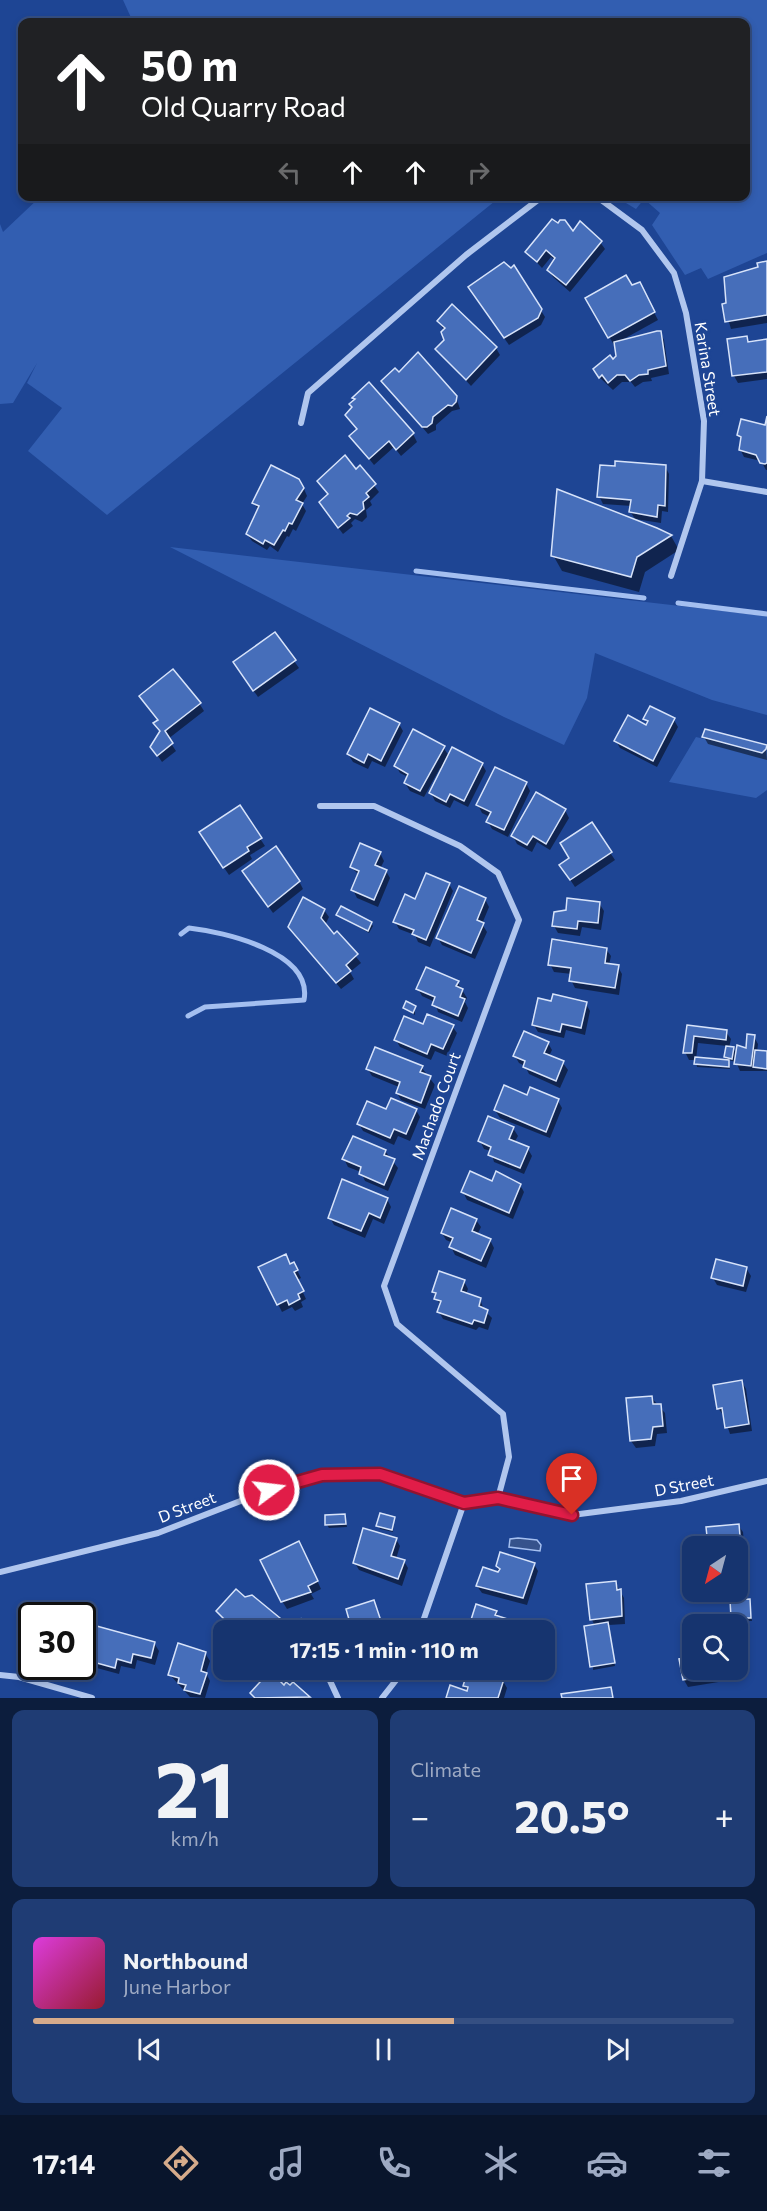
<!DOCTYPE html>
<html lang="en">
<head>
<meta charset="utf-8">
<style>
	:root { --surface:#16346f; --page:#1f3c74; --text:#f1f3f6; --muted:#9eaac3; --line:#354f82; --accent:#d6ab8b }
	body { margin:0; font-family:Commissioner,sans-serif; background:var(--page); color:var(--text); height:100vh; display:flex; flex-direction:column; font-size:22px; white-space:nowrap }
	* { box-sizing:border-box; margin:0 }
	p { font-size:20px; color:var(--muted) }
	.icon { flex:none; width:33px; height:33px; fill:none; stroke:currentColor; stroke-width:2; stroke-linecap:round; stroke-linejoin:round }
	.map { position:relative; height:1698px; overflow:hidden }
	.side { display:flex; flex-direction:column; gap:12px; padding:12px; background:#0c1d3d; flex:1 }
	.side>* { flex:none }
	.top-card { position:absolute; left:18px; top:18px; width:732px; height:183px; border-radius:12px; box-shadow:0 3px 9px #0003,0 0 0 2px var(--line); background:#202124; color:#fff; overflow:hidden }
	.needle { width:39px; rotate:216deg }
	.fabs { position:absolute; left:682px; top:1536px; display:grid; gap:12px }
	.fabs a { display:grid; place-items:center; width:66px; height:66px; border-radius:12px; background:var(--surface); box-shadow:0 3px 9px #0003,0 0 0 2px var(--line); font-size:30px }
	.speed { position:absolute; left:18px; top:1602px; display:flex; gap:12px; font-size:30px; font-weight:700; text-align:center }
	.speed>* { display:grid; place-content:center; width:78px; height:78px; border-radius:50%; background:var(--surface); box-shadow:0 3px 9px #0003,0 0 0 2px var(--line); line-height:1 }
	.speed .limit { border:3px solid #111; border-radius:9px; background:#fff; color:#111 }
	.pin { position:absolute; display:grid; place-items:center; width:51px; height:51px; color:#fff; margin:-62px -26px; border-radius:50% 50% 50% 0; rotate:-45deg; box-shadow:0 0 6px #0007 }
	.pin .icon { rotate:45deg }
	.me { position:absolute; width:66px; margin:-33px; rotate:75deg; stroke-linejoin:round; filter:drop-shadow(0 0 4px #0008) }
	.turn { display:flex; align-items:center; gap:21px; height:126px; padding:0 24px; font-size:27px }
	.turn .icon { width:78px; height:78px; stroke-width:2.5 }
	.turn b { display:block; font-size:42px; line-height:51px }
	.lanes { display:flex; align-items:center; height:57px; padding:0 24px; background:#0003; justify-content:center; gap:30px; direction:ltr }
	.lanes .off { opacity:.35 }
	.big { font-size:45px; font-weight:700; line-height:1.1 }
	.side .tile { flex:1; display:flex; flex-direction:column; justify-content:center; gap:9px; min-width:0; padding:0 21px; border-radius:12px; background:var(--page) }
	.side .dial { align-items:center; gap:0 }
	.dial b { font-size:78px; line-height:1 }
	.song { display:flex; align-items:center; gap:18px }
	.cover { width:72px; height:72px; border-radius:9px; background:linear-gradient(135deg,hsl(300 70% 55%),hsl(350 70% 35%)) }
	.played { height:6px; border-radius:3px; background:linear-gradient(90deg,var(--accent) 60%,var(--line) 60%) }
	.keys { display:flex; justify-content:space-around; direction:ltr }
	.heat { display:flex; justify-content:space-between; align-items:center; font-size:33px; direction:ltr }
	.side .tiles { flex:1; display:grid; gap:12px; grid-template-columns:1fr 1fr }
	.tile:last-child { grid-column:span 2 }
	.trip { position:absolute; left:213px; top:1620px; width:342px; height:60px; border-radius:12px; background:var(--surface); box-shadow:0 3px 9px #0003,0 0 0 2px var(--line); font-weight:700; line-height:60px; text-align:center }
	.tab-bar { display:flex; height:96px; justify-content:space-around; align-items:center; background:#09152c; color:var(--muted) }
	.tab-bar .icon { width:42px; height:42px }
	.tab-bar .selected { color:var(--accent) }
	.tab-bar b { font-size:27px; color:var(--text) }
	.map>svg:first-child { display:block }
	.green { fill:#325eb1 }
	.water { fill:#36538c; stroke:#a4bff0; stroke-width:1.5 }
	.shadow { fill:#0007; fill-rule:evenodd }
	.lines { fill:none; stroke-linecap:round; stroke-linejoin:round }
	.stream { stroke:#a4bff0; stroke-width:5 }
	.building { fill:#466eba; stroke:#d7e3fa; stroke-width:1.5 }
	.minor { stroke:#b0c6ee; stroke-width:6 }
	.route-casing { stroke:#92132f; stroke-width:15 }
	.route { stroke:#e11d48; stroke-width:10 }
	.labels { text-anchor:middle; stroke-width:6; stroke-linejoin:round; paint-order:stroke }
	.street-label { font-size:16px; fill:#fff; stroke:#1e4594 }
</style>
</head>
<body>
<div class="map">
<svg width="767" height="1698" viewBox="0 0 767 1698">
	<rect width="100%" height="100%" fill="#1e4594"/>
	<g class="green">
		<polygon points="123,0 767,0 767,253 708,279 701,268 685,275 652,225 660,213 644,199 636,209 616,197 746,196 746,22 133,22"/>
		<polygon points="40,197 40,196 500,197 107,515 28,451 62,408 27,383 37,363 13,403 0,404 0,224 3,232"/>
		<polygon points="170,547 767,616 767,715 712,700 595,653 587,698 564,745 504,717"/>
		<polygon points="696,737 762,753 767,750 767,790 756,798 669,782"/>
	</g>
	<polygon class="water" points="518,1538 537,1540 541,1545 540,1551 509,1547 510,1539"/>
	<g class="shadow">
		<polygon points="573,234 600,242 605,249 570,292 553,277 548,270 555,260 551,257 542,268 527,252"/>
		<polygon points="767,263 767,323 731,329 724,305"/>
		<polygon points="514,268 545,317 541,325 509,345 474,295"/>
		<polygon points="639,283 658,320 622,340 660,332 664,340 669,374 651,378 652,381 643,382 635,387 631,382 622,382 613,390 599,377 618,357 616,344 614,345 587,299"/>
		<polygon points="452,306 496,348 500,355 471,386 437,349 445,341 444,330 438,321"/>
		<polygon points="746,338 749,343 767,340 767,379 738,383 734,376 728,341"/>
		<polygon points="399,374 456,397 460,409 452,411 436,425 436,430 428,434 383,381"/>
		<polygon points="354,398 413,434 417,442 401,456 394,447 374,465 351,436 358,430 347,415 353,408"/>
		<polygon points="767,423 767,470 766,470 761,461 744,457 740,449 742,441 738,435 766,427"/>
		<polygon points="665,466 669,474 668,512 662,511 661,523 635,519 630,511 632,506 603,504 599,496"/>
		<polygon points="272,467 302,484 307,496 302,504 306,511 296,531 293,529 289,537 287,536 278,552 270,546 267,550 252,541 247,534 259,511 254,503"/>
		<polygon points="360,467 379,492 370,501 372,505 366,510 367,517 362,522 355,519 351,523 353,526 343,534 325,510 329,495 319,481 356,471"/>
		<polygon points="671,536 679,550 645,572 639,592 562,571 553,555"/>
		<polygon points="294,661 299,668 258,697 239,670"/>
		<polygon points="141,697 199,703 204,711 168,739 176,751 162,762 152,747 161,733 155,724 159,721"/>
		<polygon points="645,719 674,720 678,727 657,767 620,748 616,741 650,728"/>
		<polygon points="399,724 403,731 385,767 372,761 368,769 353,762 348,754"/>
		<polygon points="704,737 766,746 767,760 708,744"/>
		<polygon points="443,747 449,756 482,764 486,771 468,807 454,800 450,808 435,801 431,793 442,769 440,768 424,797 410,791 405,783 408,777 400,773 396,766"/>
		<polygon points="526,783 530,791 508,837 492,829 488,822 490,817 482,813 478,805"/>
		<polygon points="239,807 265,846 250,855 252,859 229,875 205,840"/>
		<polygon points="565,810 569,818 550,850 537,842 532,852 517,844 513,836"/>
		<polygon points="591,824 615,860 575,887 565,872"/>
		<polygon points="380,853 384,861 380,869 386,871 390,878 378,907 357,898 353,890 359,875 351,867"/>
		<polygon points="249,879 299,881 303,889 273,913"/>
		<polygon points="449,884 453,891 430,947 418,942 415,935 399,929 395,922 416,901"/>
		<polygon points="485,899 489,907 482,924 487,932 475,959 442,945 438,938"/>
		<polygon points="599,903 604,911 601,930 582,927 580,936 558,933 554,926"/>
		<polygon points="324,910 329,917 325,925 334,936 337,933 361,963 350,972 354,979 341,989 290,927"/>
		<polygon points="338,915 371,923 373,926 369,933"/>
		<polygon points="606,949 611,956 609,965 618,967 622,974 619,995 575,988 571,980 572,974 554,972 550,964"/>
		<polygon points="458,983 467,998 465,1002 468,1008 462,1022 438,1012 435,1002 422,996 418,989"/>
		<polygon points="552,1003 586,1004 590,1011 585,1035 566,1030 564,1038 538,1032 534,1025"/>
		<polygon points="415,1007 415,1015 405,1008"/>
		<polygon points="424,1026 452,1026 457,1033 447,1056 435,1051 431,1060 400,1047 396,1040"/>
		<path d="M688,1027L726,1032L731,1039L729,1048L734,1049L737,1055L747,1050L754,1037L758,1044L757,1052L767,1053V1071H740L736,1062L728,1060L730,1069L697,1067L696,1060H689L685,1052ZM698,1043L727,1046L725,1057L728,1061L696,1059Z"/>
		<polygon points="548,1043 552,1050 549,1056 563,1063 568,1070 560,1088 529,1074 525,1066 519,1063 515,1056"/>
		<polygon points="367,1068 422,1068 435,1085 425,1109 401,1100 397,1093 399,1087 372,1076"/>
		<polygon points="528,1097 558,1101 562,1108 550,1138 500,1118 495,1110"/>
		<polygon points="387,1110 416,1110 420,1117 410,1141 398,1136 394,1145 363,1131 359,1124"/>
		<polygon points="513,1128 518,1136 514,1143 528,1149 532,1156 524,1174 494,1162 491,1151 484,1149 480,1141"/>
		<polygon points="385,1151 398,1168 388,1191 365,1181 361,1172 348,1167 344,1159"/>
		<polygon points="493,1183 520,1185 524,1192 513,1219 467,1200 463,1192"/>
		<polygon points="387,1199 391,1207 384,1224 373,1219 365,1238 334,1225 330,1218"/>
		<polygon points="476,1220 481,1227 477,1235 490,1240 494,1248 486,1268 455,1255 451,1247 453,1243 446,1240 442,1233"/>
		<polygon points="294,1264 301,1278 297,1280 306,1299 301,1302 303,1307 295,1311 292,1307 282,1312 260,1268"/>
		<polygon points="746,1268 751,1276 746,1292 717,1285 713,1278"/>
		<polygon points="464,1281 468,1289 466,1294 480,1299 484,1310 492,1318 488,1330 479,1327 476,1330 443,1319 439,1312 441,1307 433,1291"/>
		<polygon points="742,1382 746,1389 752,1431 730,1434 724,1416 718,1408"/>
		<polygon points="651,1397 665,1413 667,1433 657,1434 655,1446 636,1448 631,1441"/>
		<polygon points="345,1516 347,1527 329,1528 327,1525"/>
		<polygon points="394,1519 393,1532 380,1529 378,1525"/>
		<polygon points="738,1525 743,1532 745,1555 740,1555 745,1565 747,1582 738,1583"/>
		<polygon points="396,1539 400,1546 396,1559 404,1561 408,1568 402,1586 359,1570 355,1563"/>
		<polygon points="693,1548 693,1581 691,1582 686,1574"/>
		<polygon points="303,1550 321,1589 311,1594 314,1599 287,1609 282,1601"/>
		<polygon points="534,1564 538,1571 527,1605 482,1593 477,1586 499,1574 497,1566"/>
		<polygon points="615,1582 624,1598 625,1624 609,1625 615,1666 593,1670 595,1626 592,1620"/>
		<polygon points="245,1598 279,1619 283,1626 279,1630 234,1630 218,1611"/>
		<polygon points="749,1601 752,1621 734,1621 732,1618"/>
		<polygon points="496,1612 499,1618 519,1624 522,1630 476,1630 472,1623"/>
		<polygon points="82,1624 154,1643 159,1651 155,1665 137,1660 135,1669 121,1666 119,1674 82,1664"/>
		<polygon points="205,1653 210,1661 206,1673 210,1681 205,1698 190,1697 170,1675"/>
		<polygon points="738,1656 743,1678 688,1687 684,1680 693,1658 693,1670 738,1670"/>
		<polygon points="469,1670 503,1681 507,1688 504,1698 448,1698 469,1693 464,1685"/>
		<polygon points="293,1684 308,1698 254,1698 252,1693 290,1687"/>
	</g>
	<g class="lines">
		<g class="stream">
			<polyline points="416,571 644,598"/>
			<polyline points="678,603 767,614"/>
			<path d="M181,934L189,928C224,932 313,952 304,1000L205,1007L188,1016"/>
		</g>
	</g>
	<g class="building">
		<polygon points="552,219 558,223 560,220 565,220 573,231 580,221 602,241 566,285 547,270 555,258 546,250 537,262 525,252"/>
		<polygon points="767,261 767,315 725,322 722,304 726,303 724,277 758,267 757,263"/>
		<polygon points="504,262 511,268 514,265 542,309 538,318 504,338 468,287"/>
		<polygon points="626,275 632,285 640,282 655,312 608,338 585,298"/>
		<polygon points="452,304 497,347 466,380 435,349 444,340 441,332 445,328 437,321"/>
		<polygon points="657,331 661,331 666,366 648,370 648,374 639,375 630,381 625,375 617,375 608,383 602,375 599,378 593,369 610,355 613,359 616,356 614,342"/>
		<polygon points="747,336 748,342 767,339 767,372 732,376 727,339"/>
		<polygon points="418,352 457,396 456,402 452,406 448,405 433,417 432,423 427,427 422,427 381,381 395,368 399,372"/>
		<polygon points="369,382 414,433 396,450 389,441 369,459 349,436 357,429 345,415 352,407 349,404 355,399 352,398"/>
		<polygon points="767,416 767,463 765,464 760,463 756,455 739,450 741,437 737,435 741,419 765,425"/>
		<polygon points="345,455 356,469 360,465 376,484 366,493 369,497 363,502 364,509 357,515 350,513 347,516 350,518 338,528 319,502 328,494 317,481"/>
		<polygon points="615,461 666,465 665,506 658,505 657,517 629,512 631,500 597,497 600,465 615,466"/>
		<polygon points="271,465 299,479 304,488 296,500 303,503 292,524 289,523 285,531 283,530 274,545 265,540 263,544 246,534 259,506 252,503"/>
		<polygon points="557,489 657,528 672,535 637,557 631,577 551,556"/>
		<polygon points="275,632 296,660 253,691 233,662"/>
		<polygon points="173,669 201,703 165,731 173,743 157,756 150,747 160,731 153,723 158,720 139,696"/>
		<polygon points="650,706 675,718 653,761 614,741 628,715 646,725 648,721 643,719"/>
		<polygon points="370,708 400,723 381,761 368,754 364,763 347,754"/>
		<polygon points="413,729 445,746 420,791 404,783 408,774 394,766"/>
		<polygon points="705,729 767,745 766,749 762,753 702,737"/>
		<polygon points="452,747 483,763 464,801 450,794 446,802 429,793"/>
		<polygon points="495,767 527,782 504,830 486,822 491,812 476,805"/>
		<polygon points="536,792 566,809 546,844 533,836 527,845 511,836"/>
		<polygon points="240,805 262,838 247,847 249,851 223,868 199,832"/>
		<polygon points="592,822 612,852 570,880 559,865 569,858 560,843"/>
		<polygon points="360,843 381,852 375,865 387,870 374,900 351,890 359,871 350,867"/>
		<polygon points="276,846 300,881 268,907 242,871"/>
		<polygon points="426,873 450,883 426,940 412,934 414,930 393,922 405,894 415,899"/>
		<polygon points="459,886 486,898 477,920 484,923 471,953 436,938"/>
		<polygon points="303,897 325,909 321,918 334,934 337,931 358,954 346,965 351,971 336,983 288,927"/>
		<polygon points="567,898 600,902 598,923 578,921 577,929 552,926 554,912 566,910"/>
		<polygon points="341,906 372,922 368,931 336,915"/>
		<polygon points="552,939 607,948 605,963 619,965 615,988 569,981 571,968 548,965"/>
		<polygon points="426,967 459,981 456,986 463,989 460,997 465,999 458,1016 432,1005 435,997 416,989"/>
		<polygon points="553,994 587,1002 581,1028 562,1024 560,1032 532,1025 538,998 551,1001"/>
		<polygon points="406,1001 416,1006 413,1013 403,1008"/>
		<polygon points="427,1014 454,1025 443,1049 431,1044 427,1054 394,1040 404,1016 423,1024"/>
		<polygon points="687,1025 727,1030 726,1040 694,1036 692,1053 683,1053"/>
		<polygon points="524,1031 549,1042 544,1053 564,1061 556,1081 523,1067 525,1061 513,1056"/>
		<polygon points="747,1034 755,1035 751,1066 734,1064 737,1045 746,1048"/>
		<polygon points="726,1046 734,1047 732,1059 724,1057"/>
		<polygon points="375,1047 423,1066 420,1072 431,1076 421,1103 396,1093 400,1082 366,1069"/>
		<polygon points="755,1050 767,1051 767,1069 753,1067"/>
		<polygon points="695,1057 729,1060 729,1067 694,1064"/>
		<polygon points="504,1085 527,1095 530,1087 559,1099 546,1132 494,1110"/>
		<polygon points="391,1098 417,1109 406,1134 394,1129 390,1138 357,1124 367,1101 386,1109"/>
		<polygon points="488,1116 514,1127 509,1139 529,1147 520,1168 488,1155 491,1147 478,1141"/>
		<polygon points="353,1136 386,1150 384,1155 395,1159 384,1185 359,1174 361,1167 342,1159"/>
		<polygon points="470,1171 492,1181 496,1171 521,1184 509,1213 461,1192"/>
		<polygon points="342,1179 388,1198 380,1218 369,1213 361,1231 328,1218"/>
		<polygon points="451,1208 477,1219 472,1231 491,1239 481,1261 449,1247 453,1238 441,1233"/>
		<polygon points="286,1254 290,1264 294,1262 298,1270 294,1272 304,1291 298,1294 300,1299 289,1305 287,1300 277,1305 258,1267"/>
		<polygon points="716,1259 747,1267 743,1286 711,1278"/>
		<polygon points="439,1271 465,1280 461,1291 481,1298 479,1306 488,1310 484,1323 474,1320 472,1324 437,1312 441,1301 434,1299 436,1293 432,1292"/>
		<polygon points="742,1380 749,1424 725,1428 722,1408 717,1409 713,1385"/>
		<polygon points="652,1396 653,1404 661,1404 663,1426 653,1427 651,1439 630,1441 626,1398"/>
		<polygon points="380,1513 395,1517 392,1530 376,1526"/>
		<polygon points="345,1514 346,1524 325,1525 325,1515"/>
		<polygon points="739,1524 741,1548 698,1546 708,1546 706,1527"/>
		<polygon points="363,1528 397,1538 391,1556 405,1560 398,1579 353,1563"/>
		<polygon points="299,1541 318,1581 308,1586 311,1592 281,1602 260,1560"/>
		<polygon points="693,1547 693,1574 685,1575 682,1548"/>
		<polygon points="500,1552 535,1563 523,1598 476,1586 483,1567 498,1572 500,1569 496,1566"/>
		<polygon points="738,1556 742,1556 744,1575 738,1576"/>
		<polygon points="616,1581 617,1590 621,1589 622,1616 590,1620 586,1584"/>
		<polygon points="236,1589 245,1597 252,1595 280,1618 271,1628 273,1630 234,1630 223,1620 224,1619 216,1611"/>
		<polygon points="750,1599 751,1618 731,1618 730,1600"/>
		<polygon points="374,1600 384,1630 352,1630 346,1609"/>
		<polygon points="476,1604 497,1611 495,1615 520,1623 517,1630 474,1630 476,1624 470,1623"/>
		<polygon points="82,1622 155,1642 151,1658 133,1654 131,1663 117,1659 115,1668 82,1659"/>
		<polygon points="608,1622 615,1663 590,1667 584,1626"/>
		<polygon points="178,1643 206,1652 201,1671 207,1673 200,1694 184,1690 186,1685 178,1683 179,1678 168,1675"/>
		<polygon points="693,1657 693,1670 738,1670 738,1660 740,1671 683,1680 679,1659"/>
		<polygon points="468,1670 504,1679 498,1698 446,1698 450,1685 467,1691 468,1687 463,1686"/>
		<polygon points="270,1671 284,1685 286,1682 290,1685 293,1682 310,1697 255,1698 250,1693"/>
		<polygon points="611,1687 613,1698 562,1698 561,1694"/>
	</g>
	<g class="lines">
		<g class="minor">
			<polyline points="596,196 642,230 674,273 686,313 704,421 702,481 671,576"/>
			<polyline points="301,423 308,393 466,255 543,196"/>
			<polyline points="702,481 767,492"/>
			<polyline points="320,806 374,806 460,846 498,873 519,920 384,1286 397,1324 503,1414 509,1457 498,1498"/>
			<polyline points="0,1572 158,1533 269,1490 322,1475 380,1474 464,1503 498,1498 572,1515 681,1501 767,1481"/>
			<polyline points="301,1621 306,1630"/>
			<polyline points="420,1630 464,1503"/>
			<polyline points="325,1670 338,1698"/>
			<polyline points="0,1675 19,1677 92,1698"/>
			<polyline points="382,1698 404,1670"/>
		</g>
	</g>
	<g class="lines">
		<g class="route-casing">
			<polyline id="route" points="269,1490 322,1475 380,1474 464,1503 498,1498 572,1515"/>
		</g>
		<use href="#route" class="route"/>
	</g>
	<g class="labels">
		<g class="street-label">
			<text transform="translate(708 369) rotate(81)" y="6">Karina Street</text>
			<text transform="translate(436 1106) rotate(-70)" y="6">Machado Court</text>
			<text transform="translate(684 1485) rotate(-11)" y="6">D Street</text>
			<text transform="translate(187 1507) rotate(-21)" y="6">D Street</text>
		</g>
	</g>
</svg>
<div class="fabs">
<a><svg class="needle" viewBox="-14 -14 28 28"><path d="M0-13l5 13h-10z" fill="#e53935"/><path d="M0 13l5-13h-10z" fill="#9eaac3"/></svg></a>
<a><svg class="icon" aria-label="search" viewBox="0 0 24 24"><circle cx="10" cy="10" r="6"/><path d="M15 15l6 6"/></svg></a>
</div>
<div class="speed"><div class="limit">30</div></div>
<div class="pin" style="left:572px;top:1515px;background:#d93025"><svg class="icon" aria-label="arrive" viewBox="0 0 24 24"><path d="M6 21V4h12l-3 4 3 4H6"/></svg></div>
<svg class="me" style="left:269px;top:1490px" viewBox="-20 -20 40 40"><circle r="17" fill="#e11d48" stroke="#fff" stroke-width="3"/><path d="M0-11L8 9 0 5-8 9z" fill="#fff"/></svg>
<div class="trip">17:15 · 1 min · 110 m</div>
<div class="top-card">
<div class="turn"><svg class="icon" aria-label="ahead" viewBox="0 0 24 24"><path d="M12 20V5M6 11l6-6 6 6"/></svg><div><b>50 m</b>Old Quarry Road</div></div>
<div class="lanes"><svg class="icon off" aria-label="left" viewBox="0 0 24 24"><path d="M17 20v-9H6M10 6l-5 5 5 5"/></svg><svg class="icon" aria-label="ahead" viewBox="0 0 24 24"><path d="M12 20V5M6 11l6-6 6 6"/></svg><svg class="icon" aria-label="ahead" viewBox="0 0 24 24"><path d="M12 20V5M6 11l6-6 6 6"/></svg><svg class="icon off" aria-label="right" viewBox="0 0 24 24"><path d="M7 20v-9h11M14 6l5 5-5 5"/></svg></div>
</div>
</div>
<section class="side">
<div class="tiles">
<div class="tile dial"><b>21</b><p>km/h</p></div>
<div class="tile"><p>Climate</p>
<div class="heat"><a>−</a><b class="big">20.5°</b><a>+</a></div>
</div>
<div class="tile">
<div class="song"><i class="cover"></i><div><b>Northbound</b><p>June Harbor</p></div></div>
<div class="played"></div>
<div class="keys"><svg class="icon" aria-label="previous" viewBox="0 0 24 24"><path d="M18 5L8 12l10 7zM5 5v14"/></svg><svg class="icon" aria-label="pause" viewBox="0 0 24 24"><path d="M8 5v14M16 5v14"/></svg><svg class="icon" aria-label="next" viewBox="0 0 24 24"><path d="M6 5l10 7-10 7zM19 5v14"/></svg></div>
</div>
</div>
</section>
<nav class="tab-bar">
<b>17:14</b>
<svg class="icon selected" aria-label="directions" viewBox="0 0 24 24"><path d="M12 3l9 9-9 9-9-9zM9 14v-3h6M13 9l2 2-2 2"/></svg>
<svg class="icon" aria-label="music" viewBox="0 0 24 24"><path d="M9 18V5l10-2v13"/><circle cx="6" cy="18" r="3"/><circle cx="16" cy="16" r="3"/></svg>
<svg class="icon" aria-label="phone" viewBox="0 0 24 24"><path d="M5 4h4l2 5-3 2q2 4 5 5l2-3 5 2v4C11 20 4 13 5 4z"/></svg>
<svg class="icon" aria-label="climate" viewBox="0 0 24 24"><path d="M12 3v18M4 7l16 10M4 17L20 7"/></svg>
<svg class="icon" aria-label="car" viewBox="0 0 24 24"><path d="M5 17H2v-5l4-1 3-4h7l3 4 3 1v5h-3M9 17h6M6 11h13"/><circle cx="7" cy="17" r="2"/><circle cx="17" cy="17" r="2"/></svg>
<svg class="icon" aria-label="filters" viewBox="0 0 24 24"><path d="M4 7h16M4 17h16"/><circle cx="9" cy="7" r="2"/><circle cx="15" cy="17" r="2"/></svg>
</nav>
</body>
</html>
